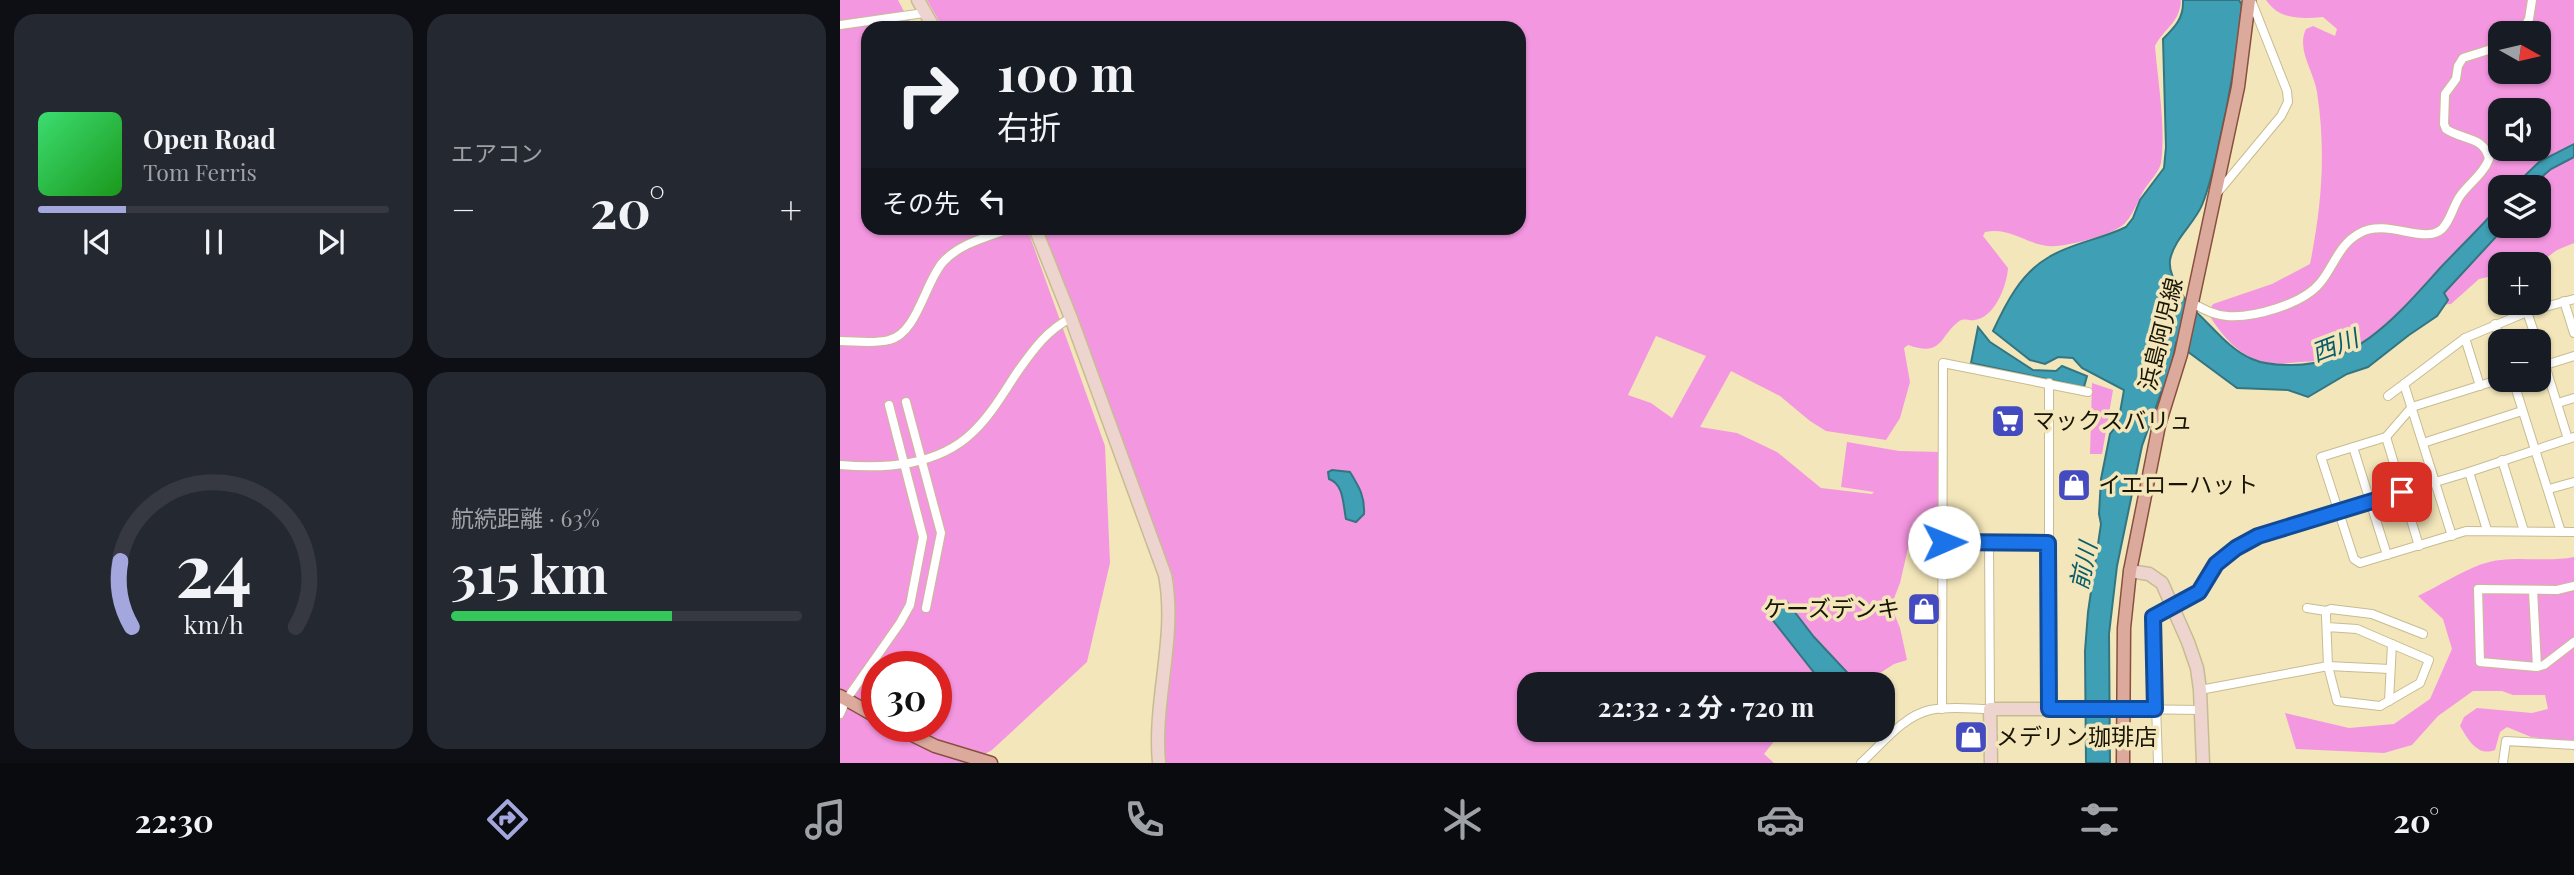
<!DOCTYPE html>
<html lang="ja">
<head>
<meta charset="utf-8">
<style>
	:root { --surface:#171b24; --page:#242831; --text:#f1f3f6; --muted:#9ea1a6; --line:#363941; --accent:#a3a7de }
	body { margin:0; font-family:"Playfair Display","Noto Sans JP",serif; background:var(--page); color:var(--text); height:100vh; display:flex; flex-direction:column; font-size:26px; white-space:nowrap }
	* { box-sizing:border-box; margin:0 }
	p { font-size:23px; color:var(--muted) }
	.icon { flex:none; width:38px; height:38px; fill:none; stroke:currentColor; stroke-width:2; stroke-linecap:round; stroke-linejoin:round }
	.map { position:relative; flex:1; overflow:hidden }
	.details { display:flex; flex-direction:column; gap:14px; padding:14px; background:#0d0f14; width:840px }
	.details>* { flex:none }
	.guide { position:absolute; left:21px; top:21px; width:665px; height:214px; border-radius:21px; box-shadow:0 2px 5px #0004; background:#171b24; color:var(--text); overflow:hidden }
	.needle { width:46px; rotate:98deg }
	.buttons { position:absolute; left:1648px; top:21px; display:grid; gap:14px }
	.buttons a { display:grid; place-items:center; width:63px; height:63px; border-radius:14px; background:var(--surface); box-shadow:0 2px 5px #0004; font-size:35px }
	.speed { position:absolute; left:21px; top:651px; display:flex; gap:14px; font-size:35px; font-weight:700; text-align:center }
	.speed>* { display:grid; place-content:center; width:91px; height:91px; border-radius:50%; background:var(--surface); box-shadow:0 2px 5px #0004; line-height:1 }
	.speed .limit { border:10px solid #d22; background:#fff; color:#111 }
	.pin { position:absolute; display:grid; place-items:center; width:60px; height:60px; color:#fff; margin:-30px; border-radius:14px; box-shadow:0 4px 10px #0006 }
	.me { position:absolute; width:77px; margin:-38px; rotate:89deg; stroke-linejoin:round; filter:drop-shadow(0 0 5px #0008) }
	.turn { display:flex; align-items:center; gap:24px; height:147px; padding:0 21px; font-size:32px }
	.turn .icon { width:91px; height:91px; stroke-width:2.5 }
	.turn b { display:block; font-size:49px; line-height:60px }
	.then { display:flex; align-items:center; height:66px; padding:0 21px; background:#0003; gap:14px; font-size:26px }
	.big { font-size:52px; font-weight:700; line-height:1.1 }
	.details .widget { flex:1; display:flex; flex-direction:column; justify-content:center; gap:10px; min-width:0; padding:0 24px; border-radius:21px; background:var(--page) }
	.details .dial { align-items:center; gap:0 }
	.dial svg { height:182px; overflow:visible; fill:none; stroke:var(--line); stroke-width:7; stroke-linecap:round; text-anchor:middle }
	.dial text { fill:var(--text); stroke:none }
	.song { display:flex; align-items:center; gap:21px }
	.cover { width:84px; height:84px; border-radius:10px; background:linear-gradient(135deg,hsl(140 70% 55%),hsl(120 70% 35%)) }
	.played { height:7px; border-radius:4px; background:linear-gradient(90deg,var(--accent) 25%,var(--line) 25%) }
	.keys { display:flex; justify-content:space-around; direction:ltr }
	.heat { display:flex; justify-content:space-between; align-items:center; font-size:38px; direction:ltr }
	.charge { height:10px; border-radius:5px; background:linear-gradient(90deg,#34c759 63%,var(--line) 0) }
	.details .tiles { flex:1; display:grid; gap:14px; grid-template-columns:repeat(2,1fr) }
	.trip { position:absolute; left:677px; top:672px; width:378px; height:70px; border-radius:21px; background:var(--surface); box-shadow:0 2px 5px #0004; font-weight:700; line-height:70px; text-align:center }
	.menu { display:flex; height:112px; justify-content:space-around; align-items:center; background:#090b0e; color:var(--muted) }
	.menu .icon { width:49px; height:49px }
	.menu .current { color:var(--accent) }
	.menu b { font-size:32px; color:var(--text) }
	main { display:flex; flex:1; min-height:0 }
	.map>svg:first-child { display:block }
	.green { fill:#f497e1; fill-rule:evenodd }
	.water { fill:#3f9fb4; stroke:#347680; stroke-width:2 }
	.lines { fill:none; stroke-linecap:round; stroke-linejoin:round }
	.street-casing { stroke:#c7bc91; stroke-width:10 }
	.secondary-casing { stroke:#c7bc91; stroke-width:15 }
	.primary-casing { stroke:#88503e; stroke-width:15 }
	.street { stroke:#fff; stroke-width:8 }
	.secondary { stroke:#edd4ce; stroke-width:12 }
	.primary { stroke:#dca99d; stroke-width:12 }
	.route-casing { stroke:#114b97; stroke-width:18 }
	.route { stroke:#1a73e8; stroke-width:12 }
	.labels { text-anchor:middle; stroke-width:7; stroke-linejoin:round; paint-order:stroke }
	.street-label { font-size:23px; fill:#191505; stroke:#f3e6ba }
	.poi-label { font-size:23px; fill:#191505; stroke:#f3e6ba; text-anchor:start }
	.water-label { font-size:24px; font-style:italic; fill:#0a5c6b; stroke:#f3e6ba }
</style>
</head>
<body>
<main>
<section class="details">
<div class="tiles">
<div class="widget">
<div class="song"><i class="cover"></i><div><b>Open Road</b><p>Tom Ferris</p></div></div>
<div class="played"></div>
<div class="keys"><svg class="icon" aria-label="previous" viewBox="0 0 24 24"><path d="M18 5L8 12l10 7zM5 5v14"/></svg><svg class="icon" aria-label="pause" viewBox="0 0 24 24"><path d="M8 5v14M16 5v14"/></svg><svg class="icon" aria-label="next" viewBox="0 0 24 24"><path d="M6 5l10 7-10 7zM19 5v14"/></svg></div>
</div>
<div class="widget"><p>エアコン</p>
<div class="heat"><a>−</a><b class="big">20°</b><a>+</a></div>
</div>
<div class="widget dial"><svg viewBox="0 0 100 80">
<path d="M14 69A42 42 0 1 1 86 69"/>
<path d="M14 69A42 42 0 0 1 9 40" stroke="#a3a7de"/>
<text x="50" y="56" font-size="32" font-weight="700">24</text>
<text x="50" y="72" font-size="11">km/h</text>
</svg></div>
<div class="widget"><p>航続距離 · 63%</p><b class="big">315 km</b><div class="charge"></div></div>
</div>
</section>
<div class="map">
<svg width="1734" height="763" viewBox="0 0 1734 763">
	<rect width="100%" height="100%" fill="#f3e6ba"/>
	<g class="green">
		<path d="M0,0H58L68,19L77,28H28V228H187L265,446L270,563L247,662L152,750L129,763H0ZM37,667H96V726H37Z"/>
		<path d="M87,0H1340L1341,1C1339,24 1325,27 1315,46C1318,84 1326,126 1321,163C1319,172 1309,182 1304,190C1298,200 1294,213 1286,222C1277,234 1231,245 1216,246C1190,248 1172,226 1145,232L1143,236L1168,268C1167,285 1155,318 1134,320C1128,321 1124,317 1118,322C1099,337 1103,357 1068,345L1064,348L1070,382L1060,418L1046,440L986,431L970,421L940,396L891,371L860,427L897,433L937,452L981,488L1032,494L1034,492L1001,487L1007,442L1059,451L1102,452L1100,544H1069L1060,583L1051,606L1060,628L1067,660L1054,664L1023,684H1018L974,637L947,602L932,618L983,684H690V730H943L924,754L934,763H324L321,746L335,608L333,577L201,228H679V28H103ZM816,336L866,356L832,418L811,403L788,395Z"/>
		<path d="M1426,0H1734V243L1717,250L1698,264H1661V274L1639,279L1611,304L1566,307C1550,324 1534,340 1512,351C1496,358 1477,362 1460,362C1450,363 1437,365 1428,363C1401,359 1380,334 1368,313L1373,304L1432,284L1470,264C1482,205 1486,151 1477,92C1474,71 1456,50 1466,29L1473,26L1495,36L1497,29L1483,17C1462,19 1439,20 1426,0ZM1661,33H1699V72H1661ZM1661,110H1699V149H1661ZM1661,187H1699V226H1661Z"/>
		<polygon points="1252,383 1273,390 1262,454 1250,454"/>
		<path d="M1734,557V751L1728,741L1691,737L1667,727L1660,732L1655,750C1637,757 1628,739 1620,726L1624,717L1637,708L1692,713L1708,709L1705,695H1673L1662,691H1633L1598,716L1572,745L1544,753L1456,749L1445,713L1509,728L1554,724L1590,699L1612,649L1603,619L1578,596C1599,586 1620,572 1642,564C1671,554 1704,563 1734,557Z"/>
	</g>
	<g class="water">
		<path d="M1343,0H1399L1402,5C1397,53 1390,96 1379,143C1375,163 1370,185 1362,205C1354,224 1334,239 1330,260C1328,277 1342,290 1347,304C1370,322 1386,348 1412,359C1423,364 1437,365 1449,365C1517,367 1561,311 1602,266C1622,245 1642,226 1661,204V226H1666L1604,293L1608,300L1597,316L1569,335L1528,367L1507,374L1468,397L1448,390L1397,388L1336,343L1328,385L1321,393L1302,446L1277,566L1269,634L1270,763H1246L1245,651L1248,612L1261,524L1259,514L1261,479L1270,434L1278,424L1284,390L1242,368L1233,358L1218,357L1205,364L1190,360L1153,331C1166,303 1181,273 1209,257C1232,243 1262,239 1286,227L1293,218L1300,200L1324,168L1326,147L1323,39C1335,27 1344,18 1343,0Z"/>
		<polygon points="1734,144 1734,157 1711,169 1690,187 1673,187 1699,162"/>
		<polygon points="1138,327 1150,342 1193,370 1216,371 1222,366 1247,376 1244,387 1131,363"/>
		<path d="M492,470L510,472C519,487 525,496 524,514L516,522L506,519C503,505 504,484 489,479L488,472Z"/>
		<polygon points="947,602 974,637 1018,684 983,684 931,618"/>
	</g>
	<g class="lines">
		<g class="street-casing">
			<g id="street">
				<polyline points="0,25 84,13"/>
				<polyline points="1681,33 1689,19 1692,0"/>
				<polyline points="1378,192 1441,116 1448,102 1447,91 1411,0"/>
				<polyline points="1724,301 1734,333"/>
				<path d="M1352,303C1363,309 1374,315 1387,316C1414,318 1463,304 1480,283C1494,266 1499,244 1520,233C1547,218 1584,245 1602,229C1611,220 1613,206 1620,196C1629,183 1643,175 1649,159C1645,136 1621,140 1606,129L1604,124L1605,94L1616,79L1618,66L1623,58L1661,46"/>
				<polyline points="1687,312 1697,341"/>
				<polyline points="1655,324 1661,343"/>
				<polyline points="1625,338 1640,386"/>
				<path d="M0,341C15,341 34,344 49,340C77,334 85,282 103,262C120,243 148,237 171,228"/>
				<polyline points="1699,346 1728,439"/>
				<polyline points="1699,367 1734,356"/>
				<polyline points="1661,379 1572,407 1546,437 1481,457 1514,559 1520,563 1626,531 1734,532"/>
				<polyline points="1673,380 1721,532"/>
				<polyline points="1209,383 1209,709"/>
				<polyline points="1548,396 1564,384"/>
				<polyline points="66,402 101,533 86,608"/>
				<polyline points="1718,403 1734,398"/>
				<polyline points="1546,437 1579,546"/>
				<polyline points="1583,443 1682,411"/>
				<polyline points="1513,447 1547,555"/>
				<polyline points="1662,460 1684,531"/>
				<path d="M0,465C46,469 98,466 133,432C151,415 164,392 178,371C193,350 207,330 231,318"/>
				<polyline points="1629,472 1647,530"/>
				<polyline points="1709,489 1734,482"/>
				<polyline points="1612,536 1564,384 1625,338 1687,312 1734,299"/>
				<polyline points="1104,542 1208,543"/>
				<polyline points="1734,586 1717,590 1638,589 1640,662 1697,667 1704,665 1734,642"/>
				<polyline points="1693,590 1697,667"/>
				<polyline points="1467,608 1486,611 1486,616 1488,666 1497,701 1540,706 1580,683 1589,660 1517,629 1487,627"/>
				<polyline points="1486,611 1491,609 1532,614 1583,634"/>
				<polyline points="1360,690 1488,666 1550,669"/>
				<polyline points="1549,701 1552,644"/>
				<polyline points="1102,709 1103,363 1248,392"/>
				<polyline points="1283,709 1362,710"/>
				<polyline points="0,714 6,700 60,623 70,605 83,537 49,405"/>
				<path d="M1021,763C1041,745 1063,716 1090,710C1109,706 1131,709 1150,709L1149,542"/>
				<polyline points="1318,763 1313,617 1359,592 1376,563 1388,553 1418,536 1438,529 1629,472 1734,437"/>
				<polyline points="1663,763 1666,741 1734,745"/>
			</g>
		</g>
		<g class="secondary-casing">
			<g id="secondary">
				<polyline points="78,0 94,28"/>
				<path d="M195,228L231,318L325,575C337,637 313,700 319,763"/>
				<polyline points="1290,571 1309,574 1322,583 1348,642 1357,668 1360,690 1363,763"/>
				<polyline points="1151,763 1150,709 1283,709"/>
			</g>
		</g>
		<g class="primary-casing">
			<g id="primary">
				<polyline points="0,696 37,717"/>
				<polyline points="54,726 95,746 151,763"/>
				<polyline points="1283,763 1284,628 1290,571 1319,425 1341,354 1398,87 1409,0"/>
			</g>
		</g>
		<use href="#street" class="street"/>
		<use href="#secondary" class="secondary"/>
		<use href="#primary" class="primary"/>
	</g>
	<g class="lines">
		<g class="route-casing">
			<polyline id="route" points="1104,542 1208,543 1209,709 1315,709 1313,617 1359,592 1376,564 1396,548 1418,536 1562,492"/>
		</g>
		<use href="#route" class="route"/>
	</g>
	<defs>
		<g id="supermarket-square" transform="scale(1.75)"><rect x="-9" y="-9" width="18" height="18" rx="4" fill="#444bc0" stroke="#f3e6ba"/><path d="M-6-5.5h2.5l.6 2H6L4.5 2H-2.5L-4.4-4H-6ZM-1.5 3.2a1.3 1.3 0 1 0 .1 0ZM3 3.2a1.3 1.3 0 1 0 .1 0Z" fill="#fff"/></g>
		<g id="shop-square" transform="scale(1.75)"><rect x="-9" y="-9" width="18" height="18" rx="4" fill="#444bc0" stroke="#f3e6ba"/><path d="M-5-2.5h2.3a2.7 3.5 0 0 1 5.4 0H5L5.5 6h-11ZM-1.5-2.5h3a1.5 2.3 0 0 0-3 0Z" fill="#fff"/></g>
	</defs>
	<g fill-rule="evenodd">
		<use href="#supermarket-square" x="1168" y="421"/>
		<use href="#shop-square" x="1234" y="485"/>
		<use href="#shop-square" x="1084" y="609"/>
		<use href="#shop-square" x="1131" y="737"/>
	</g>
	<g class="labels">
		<g class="street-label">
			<text transform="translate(1321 334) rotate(-76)" y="8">浜島阿児線</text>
		</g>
		<g class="poi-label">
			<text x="1192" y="429">マックスバリュ</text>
			<text x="1258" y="493">イエローハット</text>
			<text x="1060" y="617" text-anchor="end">ケーズデンキ</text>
			<text x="1156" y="745">メデリン珈琲店</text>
		</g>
		<g class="water-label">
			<text transform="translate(1495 346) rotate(-21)" y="8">西川</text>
			<text transform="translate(1244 566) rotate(-78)" y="8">前川</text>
		</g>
	</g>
</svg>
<div class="buttons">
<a><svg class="needle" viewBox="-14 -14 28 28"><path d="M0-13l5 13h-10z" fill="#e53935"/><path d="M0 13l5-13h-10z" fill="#9ea1a6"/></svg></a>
<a><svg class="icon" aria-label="sound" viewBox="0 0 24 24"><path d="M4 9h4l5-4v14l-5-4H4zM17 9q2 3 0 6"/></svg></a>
<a><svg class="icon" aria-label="layers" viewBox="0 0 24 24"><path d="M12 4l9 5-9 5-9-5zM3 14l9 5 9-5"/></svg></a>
<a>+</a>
<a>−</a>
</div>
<div class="speed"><div class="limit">30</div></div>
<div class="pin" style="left:1562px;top:492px;background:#d93025"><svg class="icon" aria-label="arrive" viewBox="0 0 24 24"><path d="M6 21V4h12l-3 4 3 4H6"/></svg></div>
<svg class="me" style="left:1104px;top:542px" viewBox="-20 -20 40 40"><circle r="19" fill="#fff"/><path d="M0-13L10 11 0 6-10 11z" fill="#1a73e8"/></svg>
<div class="trip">22:32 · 2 分 · 720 m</div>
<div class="guide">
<div class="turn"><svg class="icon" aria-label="right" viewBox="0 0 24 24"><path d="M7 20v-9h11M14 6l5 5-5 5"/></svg><div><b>100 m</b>右折</div></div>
<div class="then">その先<svg class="icon" aria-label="left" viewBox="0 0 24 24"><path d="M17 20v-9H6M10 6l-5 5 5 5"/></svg></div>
</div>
</div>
</main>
<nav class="menu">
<b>22:30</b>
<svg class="icon current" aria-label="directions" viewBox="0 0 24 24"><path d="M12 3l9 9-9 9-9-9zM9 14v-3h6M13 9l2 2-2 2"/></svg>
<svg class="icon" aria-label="music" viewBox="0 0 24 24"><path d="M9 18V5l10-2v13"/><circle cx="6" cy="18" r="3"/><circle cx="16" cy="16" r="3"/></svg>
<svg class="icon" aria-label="phone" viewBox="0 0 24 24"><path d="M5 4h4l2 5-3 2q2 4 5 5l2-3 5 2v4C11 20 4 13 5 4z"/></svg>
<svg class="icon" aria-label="climate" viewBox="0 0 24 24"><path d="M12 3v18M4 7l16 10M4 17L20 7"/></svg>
<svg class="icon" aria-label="car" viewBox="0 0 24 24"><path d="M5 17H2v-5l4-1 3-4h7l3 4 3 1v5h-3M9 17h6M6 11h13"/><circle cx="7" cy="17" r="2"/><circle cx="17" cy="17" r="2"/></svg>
<svg class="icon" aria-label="filters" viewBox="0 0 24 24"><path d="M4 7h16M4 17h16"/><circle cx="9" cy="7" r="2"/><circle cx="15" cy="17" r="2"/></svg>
<b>20°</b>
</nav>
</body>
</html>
